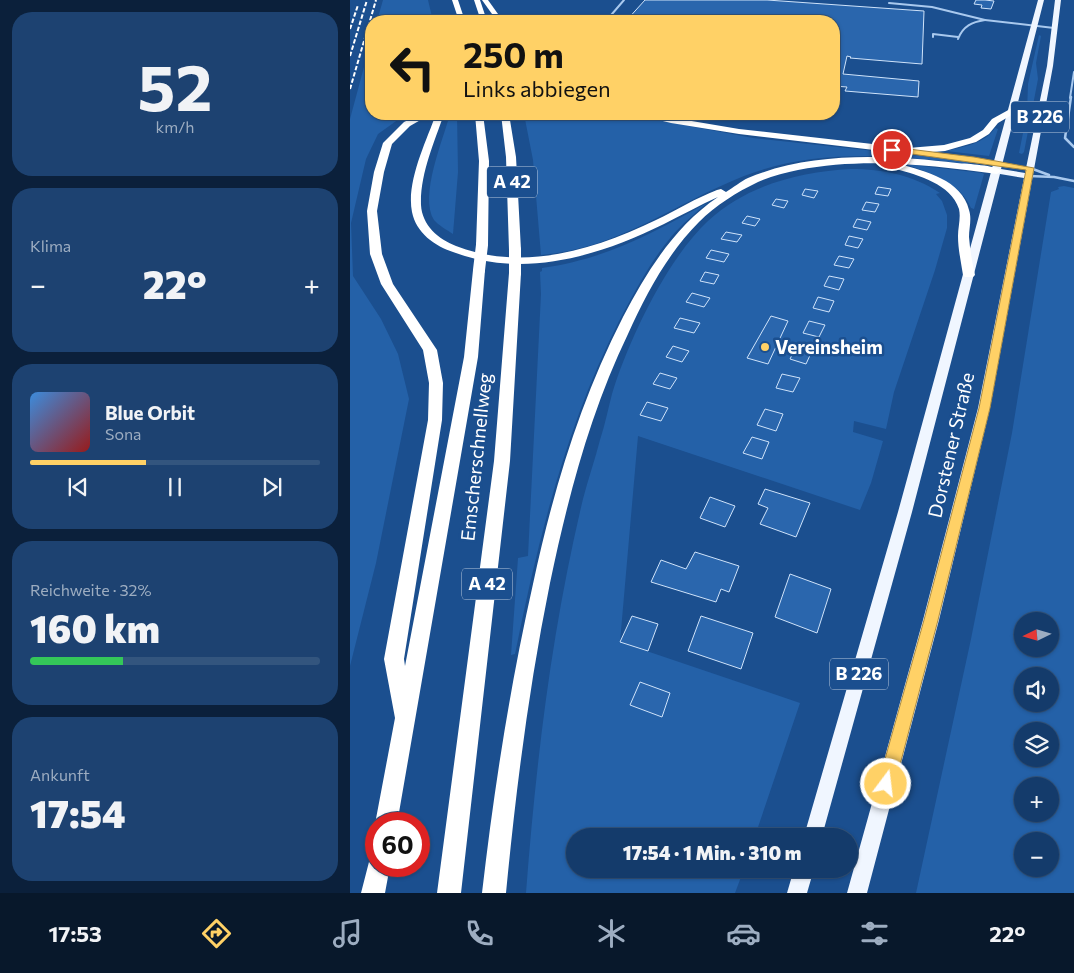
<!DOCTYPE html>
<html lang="de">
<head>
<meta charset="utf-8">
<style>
	:root { --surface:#143b6b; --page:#1d4271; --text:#f1f3f6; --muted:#9dadc1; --line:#33557e; --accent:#ffd166 }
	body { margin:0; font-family:Commissioner,sans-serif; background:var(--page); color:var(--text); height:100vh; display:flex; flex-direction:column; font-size:19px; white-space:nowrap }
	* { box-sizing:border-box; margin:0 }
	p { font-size:16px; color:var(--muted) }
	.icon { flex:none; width:28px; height:28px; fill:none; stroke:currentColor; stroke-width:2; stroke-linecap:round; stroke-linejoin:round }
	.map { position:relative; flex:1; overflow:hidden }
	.sheet { display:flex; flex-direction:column; gap:12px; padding:12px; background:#0b203b; width:350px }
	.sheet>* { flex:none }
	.top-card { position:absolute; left:15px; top:15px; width:475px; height:105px; border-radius:20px; box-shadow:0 1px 4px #0004,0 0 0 1px var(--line); background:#ffd166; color:#111; overflow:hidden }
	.needle { width:32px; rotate:265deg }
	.fabs { position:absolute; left:664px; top:612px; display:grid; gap:10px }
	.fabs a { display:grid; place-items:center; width:45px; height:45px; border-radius:50%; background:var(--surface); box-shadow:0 1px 4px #0004,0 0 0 1px var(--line); font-size:25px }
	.speed { position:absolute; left:15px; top:812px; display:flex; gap:10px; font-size:25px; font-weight:700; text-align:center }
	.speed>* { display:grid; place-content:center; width:65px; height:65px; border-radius:50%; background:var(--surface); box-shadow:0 1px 4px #0004,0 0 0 1px var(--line); line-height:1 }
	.speed .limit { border:8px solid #d22; background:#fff; color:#111 }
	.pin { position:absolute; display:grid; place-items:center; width:42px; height:42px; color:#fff; margin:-21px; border:2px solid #fff; border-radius:50%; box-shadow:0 1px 5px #0007 }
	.me { position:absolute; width:55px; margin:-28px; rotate:15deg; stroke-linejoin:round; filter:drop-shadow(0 0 4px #0008) }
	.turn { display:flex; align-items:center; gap:18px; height:105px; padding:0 15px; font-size:22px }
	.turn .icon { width:65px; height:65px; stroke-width:2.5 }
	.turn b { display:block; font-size:35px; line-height:42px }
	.big { font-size:38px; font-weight:800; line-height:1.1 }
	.sheet .card { flex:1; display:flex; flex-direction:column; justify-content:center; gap:8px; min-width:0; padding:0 18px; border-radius:20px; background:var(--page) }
	.sheet .dial { align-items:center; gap:0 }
	.dial b { font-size:65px; line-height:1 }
	.song { display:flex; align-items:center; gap:15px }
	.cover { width:60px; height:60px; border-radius:8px; background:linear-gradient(135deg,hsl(210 70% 55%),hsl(0 70% 35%)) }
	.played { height:5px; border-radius:2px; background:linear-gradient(90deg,var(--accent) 40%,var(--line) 40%) }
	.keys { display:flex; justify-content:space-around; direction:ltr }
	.heat { display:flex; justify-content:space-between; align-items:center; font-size:28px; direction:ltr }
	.charge { height:8px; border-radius:4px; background:linear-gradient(90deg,#34c759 32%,var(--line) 0) }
	.trip { position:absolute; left:216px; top:828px; width:292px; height:50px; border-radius:25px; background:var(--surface); box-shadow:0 1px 4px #0004,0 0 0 1px var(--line); font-weight:800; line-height:50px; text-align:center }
	.tabs { display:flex; height:80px; justify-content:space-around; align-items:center; background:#08182b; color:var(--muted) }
	.tabs .icon { width:35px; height:35px }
	.tabs .on { color:var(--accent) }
	.tabs b { font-size:22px; color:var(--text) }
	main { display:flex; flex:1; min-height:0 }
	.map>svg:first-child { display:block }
	.green { fill:#2461a8; fill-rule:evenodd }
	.building { fill:#2a66ad; stroke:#cfe3fa }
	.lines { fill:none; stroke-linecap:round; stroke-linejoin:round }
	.lane-far1 { stroke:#a9c9ee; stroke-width:2 }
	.lane { stroke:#a9c9ee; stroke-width:2.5 }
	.primary { fill:#f0f6ff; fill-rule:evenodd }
	.highway { fill:#fff; fill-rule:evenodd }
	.rail { stroke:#fff; stroke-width:2; stroke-dasharray:4.5 2; stroke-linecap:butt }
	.highway-bridge { stroke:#fff; stroke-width:12 }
	.route { fill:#ffd166; stroke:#a68842 }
	.poi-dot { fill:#ffd166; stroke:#1b4f8f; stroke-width:2 }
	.labels { text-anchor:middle; stroke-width:5; stroke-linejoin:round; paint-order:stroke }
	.shield { fill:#1b4f8f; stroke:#bbcadd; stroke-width:1 }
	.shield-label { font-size:18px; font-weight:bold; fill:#fff }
	.poi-label { font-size:19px; font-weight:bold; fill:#fff; stroke:#1b4f8f; text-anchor:start }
	.street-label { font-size:19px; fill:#fff; stroke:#1b4f8f }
</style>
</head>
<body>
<main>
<section class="sheet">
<div class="card dial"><b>52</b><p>km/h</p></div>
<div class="card"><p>Klima</p>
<div class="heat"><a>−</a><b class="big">22°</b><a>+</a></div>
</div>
<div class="card">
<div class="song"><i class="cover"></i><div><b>Blue Orbit</b><p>Sona</p></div></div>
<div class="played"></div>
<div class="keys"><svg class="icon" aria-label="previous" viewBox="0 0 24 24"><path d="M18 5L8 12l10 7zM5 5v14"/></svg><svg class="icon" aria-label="pause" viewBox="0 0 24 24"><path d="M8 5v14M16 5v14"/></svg><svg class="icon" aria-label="next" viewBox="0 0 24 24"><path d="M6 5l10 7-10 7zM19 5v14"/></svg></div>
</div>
<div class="card"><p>Reichweite · 32%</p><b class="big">160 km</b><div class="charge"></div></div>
<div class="card"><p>Ankunft</p><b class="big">17:54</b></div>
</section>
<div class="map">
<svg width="724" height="893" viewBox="0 0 724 893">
	<rect width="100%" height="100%" fill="#1b4f8f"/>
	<g class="green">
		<polygon points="33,0 78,0 83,21 27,21"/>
		<polygon points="689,35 691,36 686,63 688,79 674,152 672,154 669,153 677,113 678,84"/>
		<polygon points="21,41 21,114 56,114 28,134 16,159 1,223 3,276 31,319 48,354 59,399 26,563 0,666 0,119"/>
		<path d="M100,114H107L108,172L103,234C97,230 88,225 84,220C69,196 93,140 100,114Z"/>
		<path d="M174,114H275L403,138L619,161L618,164C543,155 466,148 394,176C323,204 270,248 191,255L183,160Z"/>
		<path d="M645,128L648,129L639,156L596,151C612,147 635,144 645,128Z"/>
		<path d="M554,164L632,173L634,174L624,209L621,208C610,182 578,172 554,164Z"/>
		<path d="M501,169C533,169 563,175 590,193L586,194L592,201L597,215V228L585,270L544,392L536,429L504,421L503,432L533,441L521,483L510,510L288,436L270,642L450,703L405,836H225V869H394L385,893H176C186,761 202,628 233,499C238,479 245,460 250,440C255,425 258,409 262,394C278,341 317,259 358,221C397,185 449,172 501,169Z"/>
		<path d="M714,186L724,188V893H566L621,639L662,433L701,192L709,189L708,187ZM672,621H700V649H672ZM672,676H700V704H672ZM672,731H700V759H672ZM672,786H700V814H672ZM672,841H700V869H672Z"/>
		<path d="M357,203C344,214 331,225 321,237C300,262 284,293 269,321C216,426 188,539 165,654L161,655L168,558L178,556L191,294L190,272L192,271V268C256,259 301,234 357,203Z"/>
	</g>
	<g class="building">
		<polygon points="295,0 417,0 574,11 572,64 500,58 501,57 497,56 493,74 569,81 568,97 495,91 497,87 484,86 484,21 276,21"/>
		<polygon points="626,0 635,0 644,1 641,9 631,8 632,5 624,4"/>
		<polygon points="528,187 541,189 538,196 525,194"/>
		<polygon points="455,189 468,191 464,198 452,195"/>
		<polygon points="426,199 438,201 434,208 422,205"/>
		<polygon points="516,202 529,204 525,212 512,210"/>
		<polygon points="397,216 410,219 405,226 392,223"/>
		<polygon points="507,219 521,222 517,230 503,227"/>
		<polygon points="376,232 392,235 387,242 371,239"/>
		<polygon points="499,236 513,239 508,248 495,245"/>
		<polygon points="361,250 379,254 374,262 356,258"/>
		<polygon points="489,256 504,259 499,268 484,265"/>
		<polygon points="355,272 369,275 364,284 350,281"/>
		<polygon points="479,276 494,279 489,290 474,286"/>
		<polygon points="342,293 360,298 354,307 336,302"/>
		<polygon points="468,297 484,301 479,312 463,308"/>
		<polygon points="421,316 438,321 418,364 397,358"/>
		<polygon points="330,318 350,323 344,333 324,328"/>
		<polygon points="459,321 475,325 469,337 453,333"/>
		<polygon points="323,346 339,351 332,362 316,357"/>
		<polygon points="446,347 462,351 456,364 440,359"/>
		<polygon points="310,373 327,378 320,389 303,384"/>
		<polygon points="432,374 450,378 443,392 426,388"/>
		<polygon points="297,402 318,408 311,421 290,415"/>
		<polygon points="415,409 433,414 426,431 407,425"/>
		<polygon points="402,437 419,442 412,459 393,453"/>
		<polygon points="415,489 460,503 446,537 410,524 418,508 408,504"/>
		<polygon points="360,497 385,506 375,527 350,518"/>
		<polygon points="345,552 389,566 379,592 371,589 366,602 301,582 311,560 336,569"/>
		<polygon points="440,574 481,589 467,633 425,617"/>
		<polygon points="282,616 308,624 298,651 270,642"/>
		<polygon points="351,616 403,633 391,669 338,651"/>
		<polygon points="290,682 320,693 312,717 280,705"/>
	</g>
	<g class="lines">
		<g class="lane-far1">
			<path d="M539,3L582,7L635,20C622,22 613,26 608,39"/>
			<polyline points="635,20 704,28"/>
			<polyline points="256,21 274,0"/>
			<polyline points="583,37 583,34 608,37"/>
			<polyline points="720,98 724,72"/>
		</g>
		<g class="lane">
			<polyline points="721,97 715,138 724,147"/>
			<polyline points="680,168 699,175"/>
			<polyline points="679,176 704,177 724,181"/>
		</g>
		<g class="primary">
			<polygon points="688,0 694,0 651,169 675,173 697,66 705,0 711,0 703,66 640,408 589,620 517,893 497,893 573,620 628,408 674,178 650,174 562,512 472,836 454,836 548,512"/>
			<polygon points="444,869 464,869 457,893 437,893"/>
		</g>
		<g class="highway">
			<polygon points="102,0 108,0 115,21 109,21"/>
			<polygon points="124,0 130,0 137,21 131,21"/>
			<polygon points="132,0 138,0 153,21 147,21"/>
			<polygon points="662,108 666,111 665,113 648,123 639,134 626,142 595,151 558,154 389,134 321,123 284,114 300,114 389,129 558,148 594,145 620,138 633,130 642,119"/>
			<polygon points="71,114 81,114 60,126 42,144 34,172 27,211 32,254 43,284 87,350 93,383 92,420 54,659 55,666 114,357 123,270 129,267 135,270 128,357 47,824 26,824 26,827 25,824 45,718 34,659 78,420 79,383 73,350 31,284 20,254 17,211 24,172 33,143 54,122"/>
			<path d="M86,114H94C84,143 70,174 71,205C72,225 88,239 106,246C174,272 243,250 306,220C327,210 346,198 367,190L371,189L376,192C383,188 391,181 398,178C462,151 539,155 607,163C618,164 645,165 652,171L647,174C581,165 514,157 448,170C435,173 421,176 408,182C387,192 366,205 349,222C318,253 296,294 278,334C240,413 218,497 200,583C179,686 166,789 156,893H132C144,789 160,686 183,584C203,491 230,401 273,317C297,271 325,226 368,197C350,205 332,215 314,224C249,256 174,279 103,252C85,246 66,233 62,212C56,182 76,142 86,114Z"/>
			<polygon points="125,114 133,114 139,161 138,245 132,248 126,245 129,161"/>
			<polygon points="151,114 159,114 166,157 171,250 165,253 159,250 156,157"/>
			<path d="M549,164C575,171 612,180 619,210C622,219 619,228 619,237C620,250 622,262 625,275L623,277H615L613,275C611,262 608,249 608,236C608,227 611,218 609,209C601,184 568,175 546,169V165Z"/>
			<polygon points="165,270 171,273 160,461 111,893 87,893 144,461 159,273"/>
			<polygon points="26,855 26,866 40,866 35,893 11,893 20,858"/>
		</g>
		<g class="rail">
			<polyline points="0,29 8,5"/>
			<polyline points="0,56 17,0"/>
			<polyline points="0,89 26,0"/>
		</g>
		<g class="highway-bridge">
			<polyline points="165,250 165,273"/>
			<polyline points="129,270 132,245"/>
		</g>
	</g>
	<polygon class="route" points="542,147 624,157 684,168 640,408 588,620 545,784 542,789 536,792 531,789 528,784 574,620 629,408 676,170 540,151 540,148"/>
	<circle class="poi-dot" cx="415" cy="347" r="5"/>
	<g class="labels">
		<g class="shield">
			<rect x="661" y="101.5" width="58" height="31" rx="4"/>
			<rect x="137" y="166.5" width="50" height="31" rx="4"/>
			<rect x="112" y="568.5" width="50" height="31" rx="4"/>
			<rect x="480" y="658.5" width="58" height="31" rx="4"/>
		</g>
		<g class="shield-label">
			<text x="690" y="123">B 226</text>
			<text x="162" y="188">A 42</text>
			<text x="137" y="590">A 42</text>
			<text x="509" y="680">B 226</text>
		</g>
		<g class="poi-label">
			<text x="425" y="354">Vereinsheim</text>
		</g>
		<g class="street-label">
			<text transform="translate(601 445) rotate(-77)" y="7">Dorstener Straße</text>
			<text transform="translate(126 457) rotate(-84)" y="7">Emscherschnellweg</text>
		</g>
	</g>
</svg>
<div class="fabs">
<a><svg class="needle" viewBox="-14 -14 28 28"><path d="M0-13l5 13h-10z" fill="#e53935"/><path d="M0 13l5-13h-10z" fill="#9dadc1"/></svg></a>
<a><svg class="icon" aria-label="sound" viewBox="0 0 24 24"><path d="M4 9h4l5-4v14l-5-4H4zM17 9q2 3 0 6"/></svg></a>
<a><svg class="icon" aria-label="layers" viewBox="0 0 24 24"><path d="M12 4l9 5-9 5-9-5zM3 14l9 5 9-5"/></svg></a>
<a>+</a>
<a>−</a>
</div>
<div class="speed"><div class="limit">60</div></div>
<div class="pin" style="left:542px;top:150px;background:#d93025"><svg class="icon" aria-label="arrive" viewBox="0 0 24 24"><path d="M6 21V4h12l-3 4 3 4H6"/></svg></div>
<svg class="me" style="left:536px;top:784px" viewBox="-20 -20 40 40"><circle r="17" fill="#ffd166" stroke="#fff" stroke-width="3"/><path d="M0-11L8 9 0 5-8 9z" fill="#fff"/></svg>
<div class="trip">17:54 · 1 Min. · 310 m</div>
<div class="top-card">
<div class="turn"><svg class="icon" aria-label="left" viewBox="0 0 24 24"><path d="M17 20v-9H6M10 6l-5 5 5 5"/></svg><div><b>250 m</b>Links abbiegen</div></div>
</div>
</div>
</main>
<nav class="tabs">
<b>17:53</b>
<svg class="icon on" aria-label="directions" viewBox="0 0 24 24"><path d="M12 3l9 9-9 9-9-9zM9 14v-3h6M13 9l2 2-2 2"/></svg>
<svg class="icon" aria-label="music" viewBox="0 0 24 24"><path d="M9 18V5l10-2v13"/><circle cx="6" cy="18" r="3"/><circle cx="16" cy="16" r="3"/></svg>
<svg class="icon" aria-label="phone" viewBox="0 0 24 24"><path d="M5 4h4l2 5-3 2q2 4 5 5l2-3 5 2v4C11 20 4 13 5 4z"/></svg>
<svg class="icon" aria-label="climate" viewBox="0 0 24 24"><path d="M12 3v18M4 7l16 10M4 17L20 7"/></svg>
<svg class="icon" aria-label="car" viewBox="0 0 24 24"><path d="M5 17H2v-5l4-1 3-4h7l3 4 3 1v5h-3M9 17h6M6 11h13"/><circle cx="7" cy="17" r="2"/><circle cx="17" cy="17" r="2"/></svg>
<svg class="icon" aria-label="filters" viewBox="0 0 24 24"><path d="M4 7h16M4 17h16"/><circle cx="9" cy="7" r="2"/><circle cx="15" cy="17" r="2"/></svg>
<b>22°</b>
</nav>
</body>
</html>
